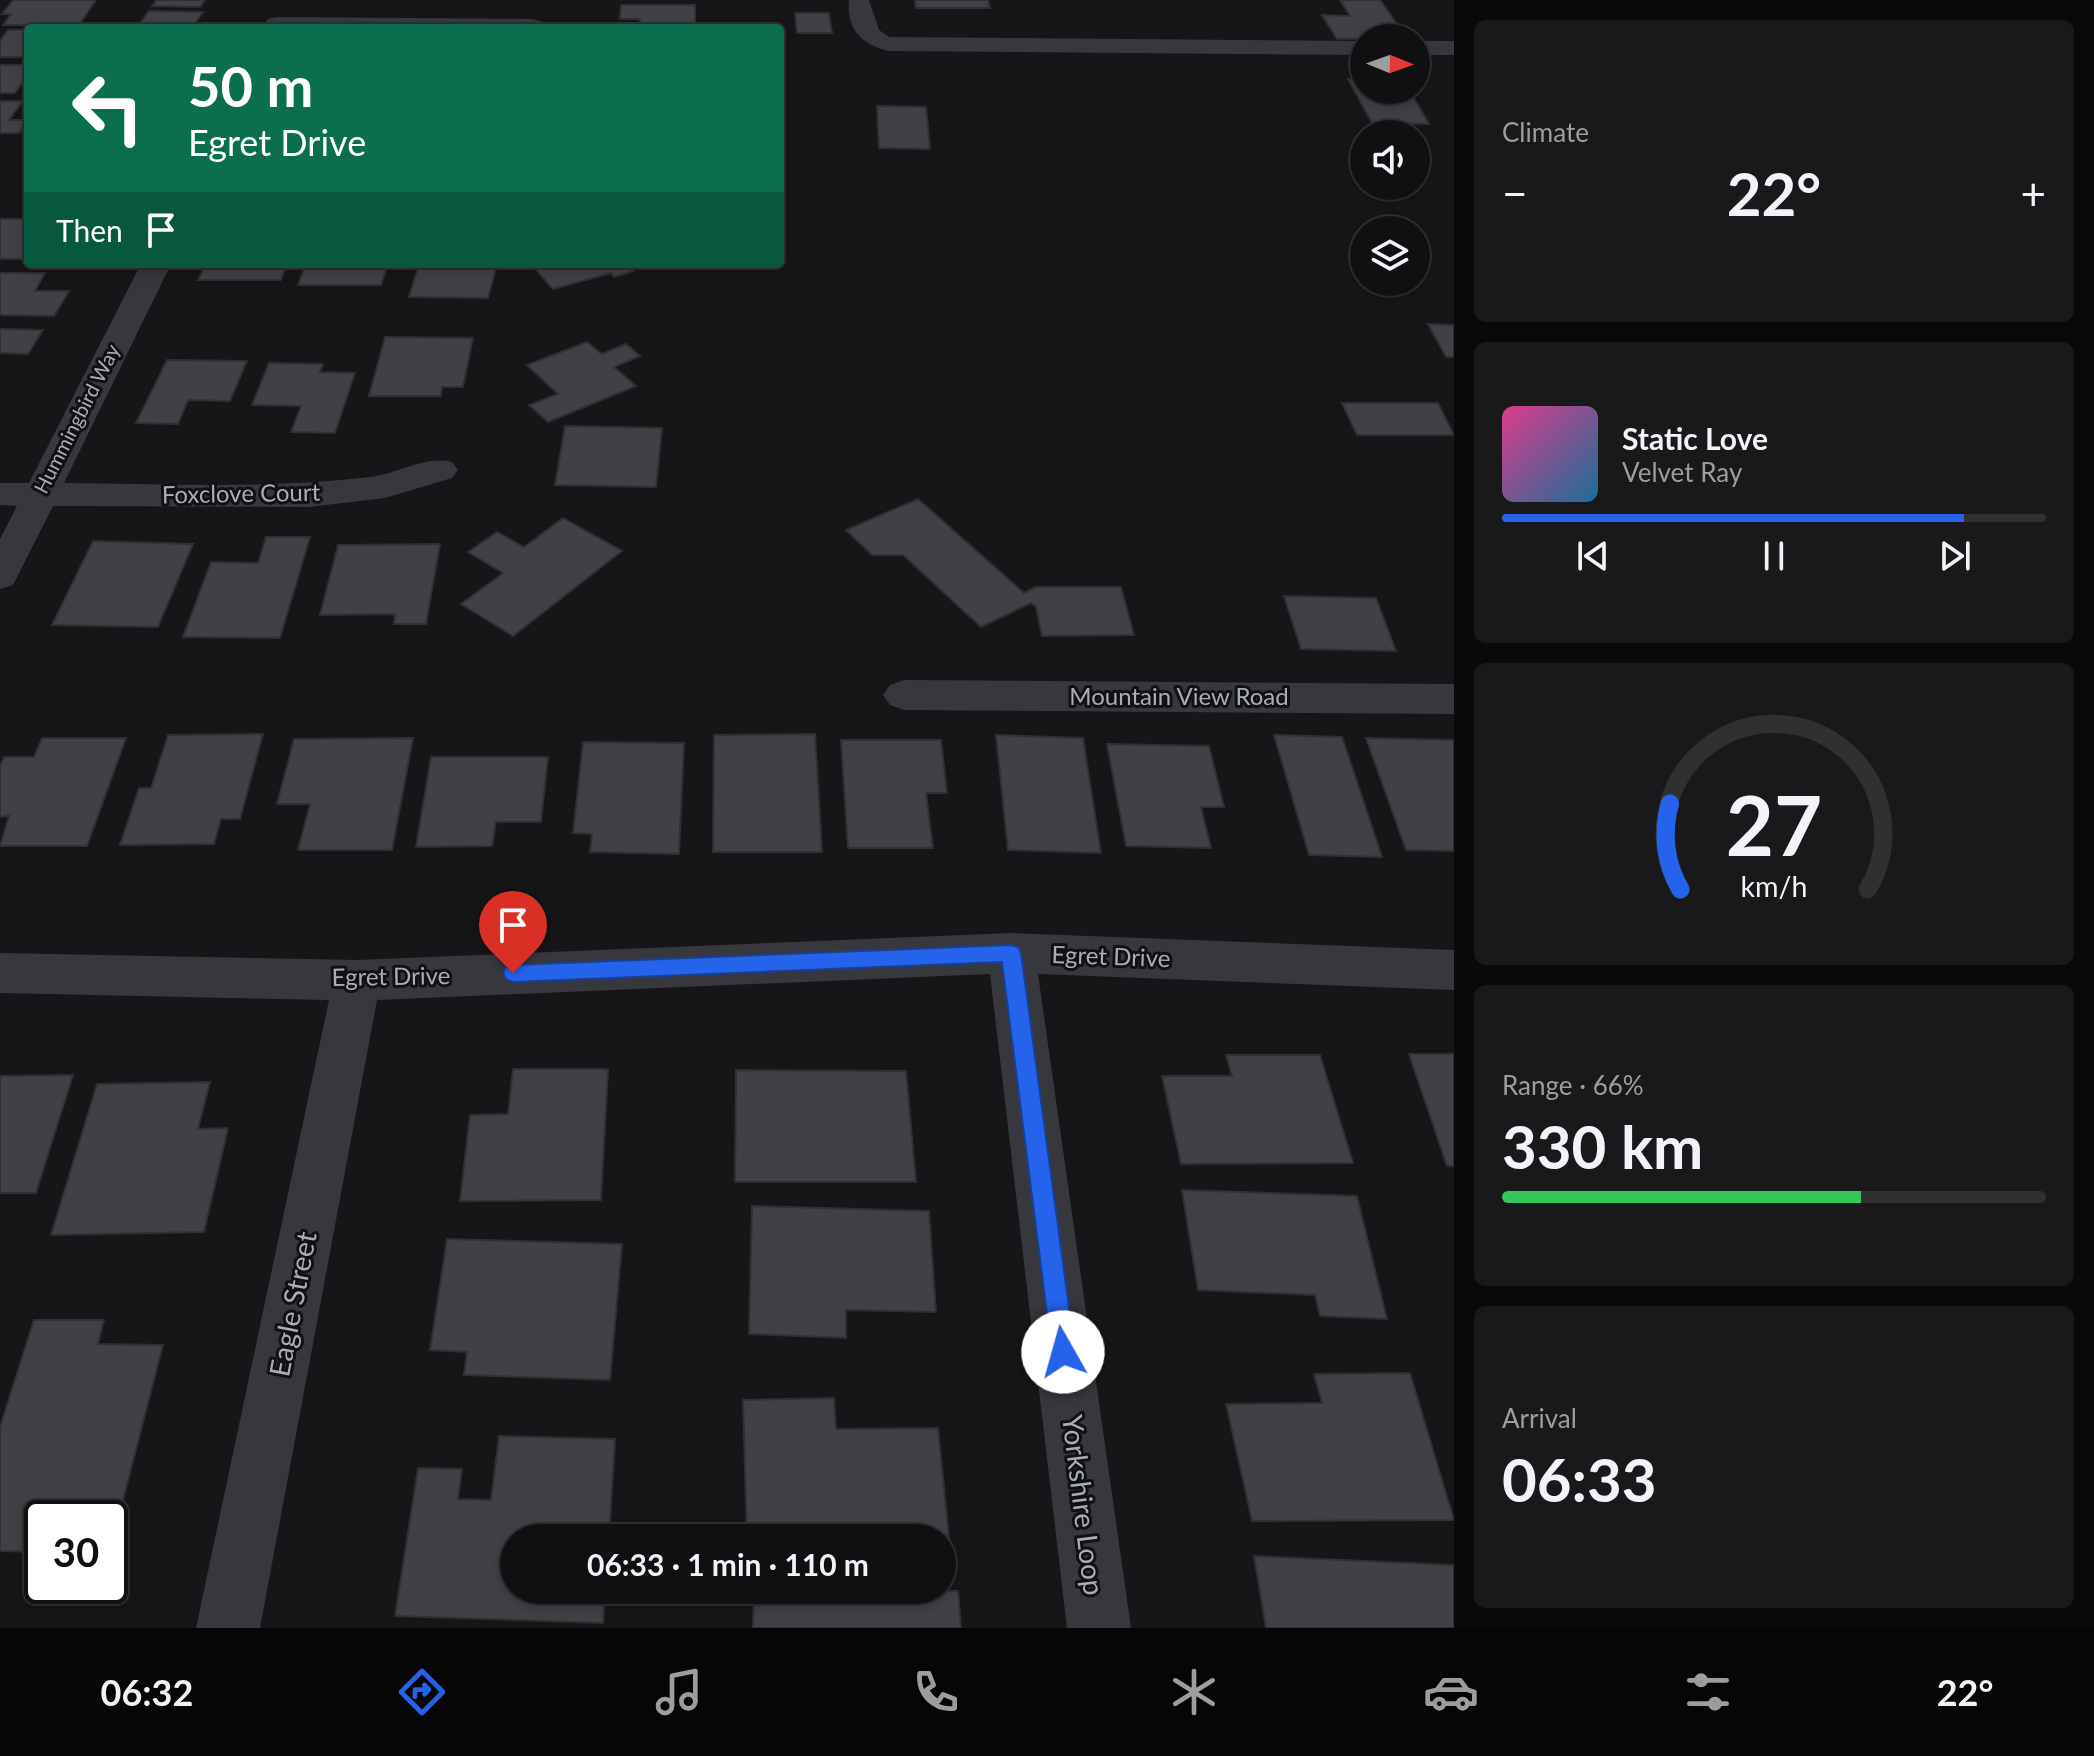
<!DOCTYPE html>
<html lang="en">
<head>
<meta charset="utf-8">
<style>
	:root { --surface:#101012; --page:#19191b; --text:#f1f3f6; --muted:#9c9d9f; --line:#303032; --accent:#2563eb }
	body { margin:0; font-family:Lato,sans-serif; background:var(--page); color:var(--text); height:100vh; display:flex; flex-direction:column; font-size:30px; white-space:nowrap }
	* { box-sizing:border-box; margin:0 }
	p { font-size:26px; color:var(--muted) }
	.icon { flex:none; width:44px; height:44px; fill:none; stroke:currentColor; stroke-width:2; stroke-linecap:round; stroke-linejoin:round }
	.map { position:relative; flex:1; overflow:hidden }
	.panel { display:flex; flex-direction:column; gap:20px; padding:20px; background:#09090a; width:640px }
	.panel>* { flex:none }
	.hud { position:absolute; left:24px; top:24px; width:760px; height:244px; border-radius:8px; box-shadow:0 4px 12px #0003,0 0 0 2px var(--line); background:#0b6e4f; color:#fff; overflow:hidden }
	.needle { width:52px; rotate:91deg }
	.buttons { position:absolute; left:1350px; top:24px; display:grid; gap:16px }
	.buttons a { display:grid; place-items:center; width:80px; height:80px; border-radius:50%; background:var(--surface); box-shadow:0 4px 12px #0003,0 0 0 2px var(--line); font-size:40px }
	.speed { position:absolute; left:24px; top:1500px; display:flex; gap:16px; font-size:40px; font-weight:700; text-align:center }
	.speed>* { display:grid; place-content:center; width:104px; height:104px; border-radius:50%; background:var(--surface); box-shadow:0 4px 12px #0003,0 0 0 2px var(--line); line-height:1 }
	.speed .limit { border:4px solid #111; border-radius:12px; background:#fff; color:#111 }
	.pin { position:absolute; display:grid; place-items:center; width:68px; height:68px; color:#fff; margin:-82px -34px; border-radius:50% 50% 50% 0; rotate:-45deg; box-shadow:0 0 8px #0007 }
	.pin .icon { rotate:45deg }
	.me { position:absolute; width:88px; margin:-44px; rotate:353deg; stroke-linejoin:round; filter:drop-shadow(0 0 6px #0008) }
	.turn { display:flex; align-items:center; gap:28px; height:168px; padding:0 32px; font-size:36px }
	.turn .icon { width:104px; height:104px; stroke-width:2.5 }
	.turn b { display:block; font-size:56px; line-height:68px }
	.then { display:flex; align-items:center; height:76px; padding:0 32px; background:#0003; gap:16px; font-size:30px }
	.big { font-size:60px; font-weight:700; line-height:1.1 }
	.panel .widget { flex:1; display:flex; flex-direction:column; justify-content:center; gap:12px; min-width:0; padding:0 28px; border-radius:12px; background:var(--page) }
	.panel .dial { align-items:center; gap:0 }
	.dial svg { height:208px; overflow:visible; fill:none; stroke:var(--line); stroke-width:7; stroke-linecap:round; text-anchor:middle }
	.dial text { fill:var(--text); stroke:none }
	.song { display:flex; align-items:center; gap:24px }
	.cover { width:96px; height:96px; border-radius:12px; background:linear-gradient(135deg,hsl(330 70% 55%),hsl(200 70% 35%)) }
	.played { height:8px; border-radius:4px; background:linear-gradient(90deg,var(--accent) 85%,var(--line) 85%) }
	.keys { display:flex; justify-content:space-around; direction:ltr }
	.heat { display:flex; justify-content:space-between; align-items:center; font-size:44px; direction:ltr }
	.charge { height:12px; border-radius:6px; background:linear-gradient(90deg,#34c759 66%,var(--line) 0) }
	.trip { position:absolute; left:500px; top:1524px; width:456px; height:80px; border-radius:40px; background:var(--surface); box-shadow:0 4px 12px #0003,0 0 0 2px var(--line); font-weight:700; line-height:80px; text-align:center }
	.tabs { display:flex; height:128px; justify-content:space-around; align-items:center; background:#060607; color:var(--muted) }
	.tabs .icon { width:56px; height:56px }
	.tabs .selected { color:var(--accent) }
	.tabs b { font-size:36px; color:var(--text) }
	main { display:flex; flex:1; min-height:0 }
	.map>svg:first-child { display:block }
	.building { fill:#404145; stroke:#303034; stroke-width:2 }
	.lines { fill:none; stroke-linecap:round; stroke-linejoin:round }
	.minor { fill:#37383d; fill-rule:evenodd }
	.route { fill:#2563eb; stroke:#184099; stroke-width:2 }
	.labels { text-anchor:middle; stroke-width:6; stroke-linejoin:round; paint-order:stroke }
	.far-street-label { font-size:20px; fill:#a8adb8; stroke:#111113 }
	.street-label { font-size:24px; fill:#a8adb8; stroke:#111113 }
	.near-street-label { font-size:28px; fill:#a8adb8; stroke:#111113 }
</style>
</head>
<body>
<main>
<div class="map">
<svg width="1454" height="1628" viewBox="0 0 1454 1628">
	<rect width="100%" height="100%" fill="#161618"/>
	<g class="building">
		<polygon points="13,0 96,0 79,25 3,25 11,14 2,14"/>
		<polygon points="157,0 205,0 200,7 152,6"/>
		<polygon points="915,0 988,0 990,8 916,8"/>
		<polygon points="1340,0 1380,0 1407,38 1337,39 1322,15 1350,16"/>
		<polygon points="621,5 695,5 695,28 639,28 640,19 620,19"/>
		<polygon points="149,11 203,12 192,28 137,28"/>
		<polygon points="795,13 829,13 832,33 797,33"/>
		<polygon points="8,30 28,30 28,57 0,57 0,41"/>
		<polygon points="0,65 28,65 28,74 15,93 0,93"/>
		<polygon points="1348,79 1364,79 1364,90 1409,90 1429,124 1372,123"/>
		<polygon points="0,101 23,101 9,120 28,120 19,133 0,133"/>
		<polygon points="877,106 926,107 930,149 879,148"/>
		<rect x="0" y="219" width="28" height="40"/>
		<polygon points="206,264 287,264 281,280 198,280"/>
		<polygon points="306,264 388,264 381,285 298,285"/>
		<polygon points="419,264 456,264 497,265 488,298 409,297"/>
		<polygon points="531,264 627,264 634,271 614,277 611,273 553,289"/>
		<polygon points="0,273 45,273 35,291 69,291 54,316 0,315"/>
		<polygon points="1428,324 1454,325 1454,357 1446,357"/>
		<polygon points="0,329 43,330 28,354 0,353"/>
		<polygon points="385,337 473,338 463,387 442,387 441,396 369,396"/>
		<polygon points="587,342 602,354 626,344 640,356 614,367 636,386 548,422 529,405 558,394 527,365"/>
		<polygon points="167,360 247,361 230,401 188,400 178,424 136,423"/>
		<polygon points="269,363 323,364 320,372 355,373 335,433 291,432 301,406 252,405"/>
		<polygon points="1342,403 1438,403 1454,435 1357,435"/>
		<polygon points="565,426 662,428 656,487 555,485"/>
		<polygon points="918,499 1024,593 1036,587 1121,587 1134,635 1042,636 1036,607 1031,603 981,627 903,555 872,555 846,530"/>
		<polygon points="563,518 622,551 513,636 461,604 503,573 468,552 497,532 524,547"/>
		<polygon points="266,537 310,537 280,638 183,637 211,562 258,563"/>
		<polygon points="93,541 193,544 158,627 52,625"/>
		<polygon points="440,544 426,624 394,624 395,614 320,615 338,545"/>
		<polygon points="1284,596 1376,598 1396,651 1301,649"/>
		<polygon points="263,734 240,819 221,819 214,844 120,845 139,788 151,788 168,735"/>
		<polygon points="815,734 822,852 713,852 714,735"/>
		<polygon points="996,735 1083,738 1101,853 1008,850"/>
		<polygon points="1274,735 1342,737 1382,857 1309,855"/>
		<polygon points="42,738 126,738 87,846 0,846 9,816 0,817 0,766 4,757 34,757"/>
		<polygon points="413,738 392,850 298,850 310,804 277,804 294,739"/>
		<polygon points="1366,738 1454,740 1454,851 1406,850"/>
		<polygon points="841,740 941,740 947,793 926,793 933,848 848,848"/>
		<polygon points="583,742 684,743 679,854 590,852 592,834 573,833"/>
		<polygon points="1107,744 1209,746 1224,807 1201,807 1211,848 1126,846"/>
		<polygon points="431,757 548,757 541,822 496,822 492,846 416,847"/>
		<polygon points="1409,1054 1454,1054 1454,1166 1447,1166"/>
		<polygon points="1226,1055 1320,1055 1353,1163 1181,1164 1162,1076 1232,1076"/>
		<polygon points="513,1069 608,1069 601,1200 460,1201 470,1115 508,1114"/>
		<polygon points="736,1070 906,1071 916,1182 735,1182"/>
		<polygon points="73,1075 36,1193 0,1193 0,1076"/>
		<polygon points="210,1082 198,1129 228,1128 204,1232 51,1235 97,1084"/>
		<polygon points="1182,1190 1357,1196 1387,1319 1320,1316 1315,1295 1198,1290"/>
		<polygon points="752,1206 929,1211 936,1312 846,1310 846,1338 749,1334"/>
		<polygon points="447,1239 622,1244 610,1380 464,1375 467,1352 430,1350"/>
		<polygon points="34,1320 104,1320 98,1344 163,1345 123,1500 99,1500 94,1518 42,1518 42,1552 0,1551 0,1427"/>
		<polygon points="1410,1373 1454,1520 1252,1521 1226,1404 1322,1403 1314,1374"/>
		<polygon points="834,1398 836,1429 938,1428 950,1548 942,1548 942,1538 747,1538 743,1400"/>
		<polygon points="499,1436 615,1439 609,1538 514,1538 514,1590 605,1590 603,1623 395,1616 418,1468 462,1469 458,1499 491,1500"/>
		<polygon points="1254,1556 1454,1565 1454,1628 1266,1628"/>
		<polygon points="754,1590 958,1591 961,1628 753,1628"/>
	</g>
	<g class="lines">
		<g class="minor">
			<path d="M849,0H869L879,30L889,37L1364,41V55L889,51C862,45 846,29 849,0Z"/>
			<polygon points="277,17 531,19 540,21 543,26 268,28 265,24 268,19"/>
			<rect x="1416" y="41" width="38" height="14"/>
			<path d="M141,264H171L64,483C166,484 269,489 370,477C397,474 426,455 452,462L458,470L452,478L385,498L309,507L53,506L13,585L0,589V539L17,506L0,505V483H29Z"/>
			<polygon points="904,680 1454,684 1454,714 904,710 890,705 883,695 890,685"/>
			<polygon points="1011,933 1454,950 1454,990 1038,974 1131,1628 1067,1628 990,974 377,1000 260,1628 196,1628 329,1000 0,993 0,953 357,960"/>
		</g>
	</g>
	<polygon class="route" points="1011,945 1018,947 1021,953 1075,1352 1072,1360 1063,1364 1055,1360 1052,1352 1002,962 513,982 506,979 503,973 506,967 513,965"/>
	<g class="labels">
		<g class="far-street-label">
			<text transform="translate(77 419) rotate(-63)" y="7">Hummingbird Way</text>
		</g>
		<g class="street-label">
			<text transform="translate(241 494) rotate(-1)" y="8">Foxclove Court</text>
			<text x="1179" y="705">Mountain View Road</text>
			<text transform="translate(1111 957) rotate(2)" y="8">Egret Drive</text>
			<text transform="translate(391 977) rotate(-1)" y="8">Egret Drive</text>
		</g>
		<g class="near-street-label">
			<text transform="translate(293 1304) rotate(-79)" y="10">Eagle Street</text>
			<text transform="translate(1083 1505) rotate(83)" y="10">Yorkshire Loop</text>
		</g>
	</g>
</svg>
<div class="buttons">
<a><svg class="needle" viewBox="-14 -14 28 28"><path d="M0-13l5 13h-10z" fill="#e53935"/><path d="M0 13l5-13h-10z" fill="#9c9d9f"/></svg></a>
<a><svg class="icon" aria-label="sound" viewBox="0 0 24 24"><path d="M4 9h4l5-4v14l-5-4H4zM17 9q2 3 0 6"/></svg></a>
<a><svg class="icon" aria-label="layers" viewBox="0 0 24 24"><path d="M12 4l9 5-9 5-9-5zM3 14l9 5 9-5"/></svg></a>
</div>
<div class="speed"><div class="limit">30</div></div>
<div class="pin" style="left:513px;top:973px;background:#d93025"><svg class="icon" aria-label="arrive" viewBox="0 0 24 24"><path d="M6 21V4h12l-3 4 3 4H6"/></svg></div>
<svg class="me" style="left:1063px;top:1352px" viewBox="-20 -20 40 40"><circle r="19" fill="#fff"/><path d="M0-13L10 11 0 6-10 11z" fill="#2563eb"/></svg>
<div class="trip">06:33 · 1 min · 110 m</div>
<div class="hud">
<div class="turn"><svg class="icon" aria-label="left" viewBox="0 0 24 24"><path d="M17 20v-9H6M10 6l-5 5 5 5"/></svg><div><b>50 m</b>Egret Drive</div></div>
<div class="then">Then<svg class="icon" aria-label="arrive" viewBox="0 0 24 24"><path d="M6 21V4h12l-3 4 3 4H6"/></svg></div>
</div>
</div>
<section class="panel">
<div class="widget"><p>Climate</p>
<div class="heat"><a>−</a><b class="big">22°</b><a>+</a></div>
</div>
<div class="widget">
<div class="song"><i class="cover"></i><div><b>Static Love</b><p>Velvet Ray</p></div></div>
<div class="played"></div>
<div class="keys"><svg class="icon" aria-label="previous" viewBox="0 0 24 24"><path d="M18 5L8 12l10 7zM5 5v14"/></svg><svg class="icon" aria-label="pause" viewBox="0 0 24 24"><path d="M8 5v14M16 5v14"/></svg><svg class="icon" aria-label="next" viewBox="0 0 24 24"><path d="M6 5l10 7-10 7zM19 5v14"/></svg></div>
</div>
<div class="widget dial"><svg viewBox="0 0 100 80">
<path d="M14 69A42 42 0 1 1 86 69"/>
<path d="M14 69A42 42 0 0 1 10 36" stroke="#2563eb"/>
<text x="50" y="56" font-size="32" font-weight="700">27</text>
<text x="50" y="72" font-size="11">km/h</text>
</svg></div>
<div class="widget"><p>Range · 66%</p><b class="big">330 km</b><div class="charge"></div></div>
<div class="widget"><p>Arrival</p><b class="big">06:33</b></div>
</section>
</main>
<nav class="tabs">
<b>06:32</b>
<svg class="icon selected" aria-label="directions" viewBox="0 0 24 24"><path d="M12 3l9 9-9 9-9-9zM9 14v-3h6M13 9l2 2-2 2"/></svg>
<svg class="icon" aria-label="music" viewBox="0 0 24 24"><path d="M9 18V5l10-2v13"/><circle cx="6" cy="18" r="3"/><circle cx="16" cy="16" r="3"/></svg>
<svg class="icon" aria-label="phone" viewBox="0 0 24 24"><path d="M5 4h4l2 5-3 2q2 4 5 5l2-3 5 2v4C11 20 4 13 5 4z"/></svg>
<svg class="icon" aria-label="climate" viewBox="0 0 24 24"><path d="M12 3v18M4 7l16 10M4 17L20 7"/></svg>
<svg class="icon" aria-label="car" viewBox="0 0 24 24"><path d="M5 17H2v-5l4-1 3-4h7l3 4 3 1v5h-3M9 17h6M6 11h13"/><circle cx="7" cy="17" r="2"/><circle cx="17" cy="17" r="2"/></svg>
<svg class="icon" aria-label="filters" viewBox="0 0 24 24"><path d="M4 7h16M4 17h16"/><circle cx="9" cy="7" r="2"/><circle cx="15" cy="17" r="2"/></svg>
<b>22°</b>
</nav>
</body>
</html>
